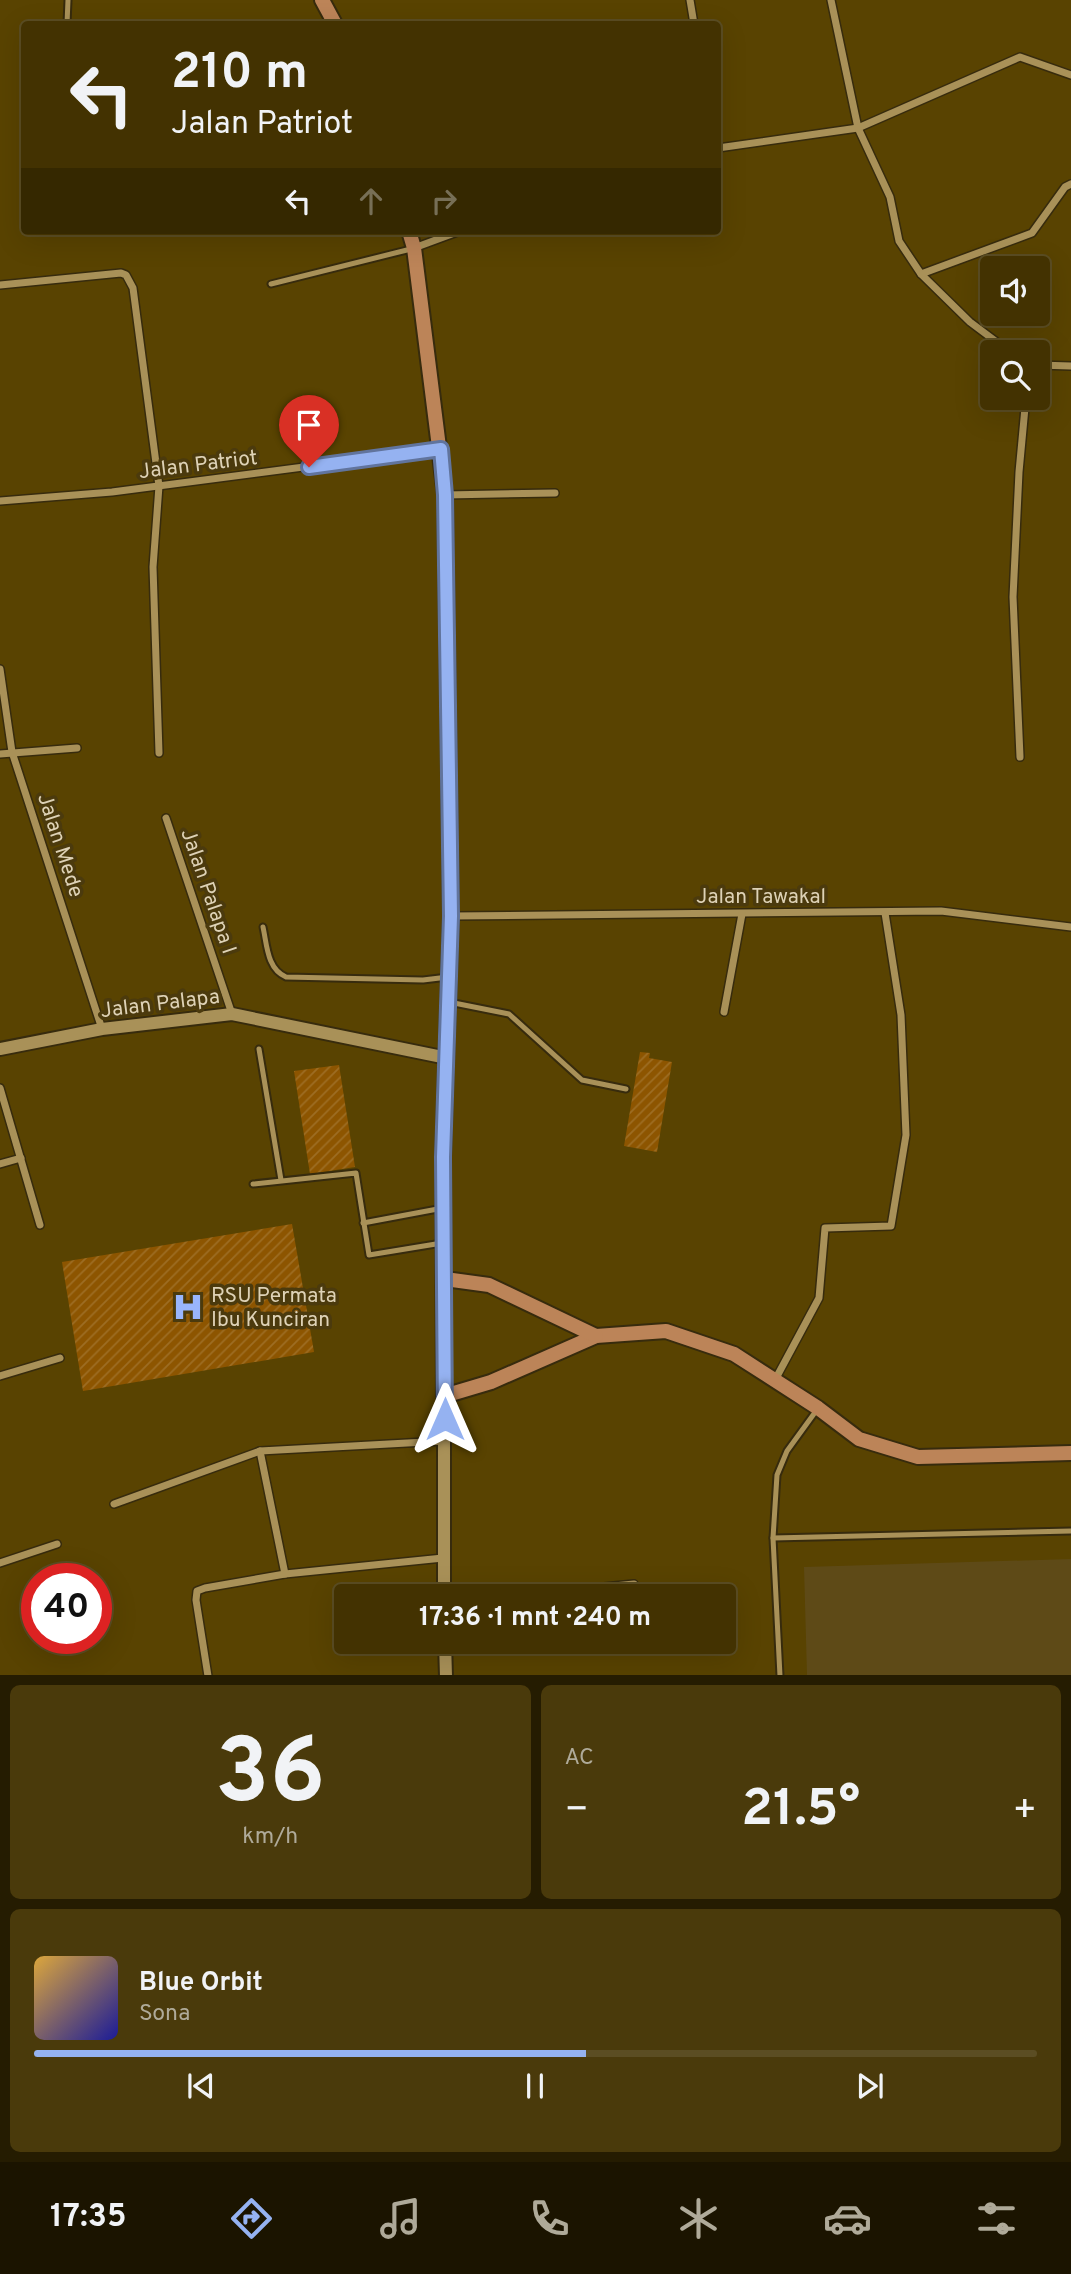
<!DOCTYPE html>
<html lang="id">
<head>
<meta charset="utf-8">
<style>
	:root { --surface:#433201; --page:#4a3a0b; --text:#f1f3f6; --muted:#afaa99; --line:#5b4d23; --accent:#95b2f1 }
	body { margin:0; font-family:Overpass,sans-serif; background:var(--page); color:var(--text); height:100vh; display:flex; flex-direction:column; font-size:26px; white-space:nowrap }
	* { box-sizing:border-box; margin:0 }
	p { font-size:23px; color:var(--muted) }
	.icon { flex:none; width:38px; height:38px; fill:none; stroke:currentColor; stroke-width:2; stroke-linecap:round; stroke-linejoin:round }
	.map { position:relative; height:1675px; overflow:hidden }
	.details { display:flex; flex-direction:column; gap:10px; padding:10px; background:#251c01; flex:1 }
	.details>* { flex:none }
	.top-card { position:absolute; left:21px; top:21px; width:700px; height:214px; border-radius:7px; box-shadow:0 7px 28px #0002,0 0 0 2px var(--line); background:#433201; color:var(--text); overflow:hidden }
	.controls { position:absolute; left:980px; top:256px; display:grid; gap:14px }
	.controls a { display:grid; place-items:center; width:70px; height:70px; border-radius:7px; background:var(--surface); box-shadow:0 7px 28px #0002,0 0 0 2px var(--line); font-size:35px }
	.speed { position:absolute; left:21px; top:1563px; display:flex; gap:14px; font-size:35px; font-weight:700; text-align:center }
	.speed>* { display:grid; place-content:center; width:91px; height:91px; border-radius:50%; background:var(--surface); box-shadow:0 7px 28px #0002,0 0 0 2px var(--line); line-height:1 }
	.speed .limit { border:10px solid #d22; background:#fff; color:#111 }
	.pin { position:absolute; display:grid; place-items:center; width:60px; height:60px; color:#fff; margin:-72px -30px; border-radius:50% 50% 50% 0; rotate:-45deg; box-shadow:0 0 7px #0007 }
	.pin .icon { rotate:45deg }
	.me { position:absolute; width:77px; margin:-38px; rotate:0deg; stroke-linejoin:round; filter:drop-shadow(0 0 5px #0008) }
	.turn { display:flex; align-items:center; gap:24px; height:147px; padding:0 35px; font-size:32px }
	.turn .icon { width:91px; height:91px; stroke-width:2.5 }
	.turn b { display:block; font-size:49px; line-height:60px }
	.lanes { display:flex; align-items:center; height:66px; padding:0 35px; background:#0003; justify-content:center; gap:35px; direction:ltr }
	.lanes .off { opacity:.35 }
	.big { font-size:52px; font-weight:700; line-height:1.1 }
	.details .tile { flex:1; display:flex; flex-direction:column; justify-content:center; gap:10px; min-width:0; padding:0 24px; border-radius:10px; background:var(--page) }
	.details .dial { align-items:center; gap:0 }
	.dial b { font-size:91px; line-height:1 }
	.song { display:flex; align-items:center; gap:21px }
	.cover { width:84px; height:84px; border-radius:10px; background:linear-gradient(135deg,hsl(40 70% 55%),hsl(240 70% 35%)) }
	.played { height:7px; border-radius:4px; background:linear-gradient(90deg,var(--accent) 55%,var(--line) 55%) }
	.keys { display:flex; justify-content:space-around; direction:ltr }
	.heat { display:flex; justify-content:space-between; align-items:center; font-size:38px; direction:ltr }
	.details .tiles { flex:1; display:grid; gap:10px; grid-template-columns:1fr 1fr }
	.tile:last-child { grid-column:span 2 }
	.trip { position:absolute; left:334px; top:1584px; width:402px; height:70px; border-radius:7px; background:var(--surface); box-shadow:0 7px 28px #0002,0 0 0 2px var(--line); font-weight:700; line-height:70px; text-align:center }
	.dock { display:flex; height:112px; justify-content:space-around; align-items:center; background:#1b1400; color:var(--muted) }
	.dock .icon { width:49px; height:49px }
	.dock .current { color:var(--accent) }
	.dock b { font-size:32px; color:var(--text) }
	.map>svg:first-child { display:block }
	.built { fill:#5e4a17 }
	.building { fill:url(#building-hatch) }
	.lines { fill:none; stroke-linecap:round; stroke-linejoin:round }
	.service-casing { stroke:#372b0d; stroke-width:9 }
	.minor-casing { stroke:#372b0d; stroke-width:10 }
	.tertiary-casing { stroke:#372b0d; stroke-width:16 }
	.secondary-casing { stroke:#372b0d; stroke-width:18 }
	.service { stroke:#a99158; stroke-width:5 }
	.minor { stroke:#a99158; stroke-width:7 }
	.tertiary { stroke:#a99158; stroke-width:12 }
	.secondary { stroke:#bc8458; stroke-width:14 }
	.route-casing { stroke:#61749d; stroke-width:18 }
	.route { stroke:#95b2f1; stroke-width:12 }
	.labels { text-anchor:middle; stroke-width:7; stroke-linejoin:round; paint-order:stroke }
	.street-label { font-size:21px; fill:#ded2b6; stroke:#4b3a0d }
	.poi-label { font-size:21px; fill:#ded2b6; stroke:#4b3a0d; text-anchor:start }
</style>
</head>
<body>
<div class="map">
<svg width="1071" height="1676" viewBox="0 0 1071 1676">
	<defs>
		<pattern id="building-hatch" width="6" height="6" patternUnits="userSpaceOnUse" patternTransform="scale(1.75)"><rect width="6" height="6" fill="#8d5500"/><path d="M-1 1l2-2M0 6l6-6M5 7l2-2" fill="none" stroke="#9d6d23"/></pattern>
	</defs>
	<rect width="100%" height="100%" fill="#594301"/>
	<polygon class="built" points="1071,1559 1071,1675 807,1675 804,1567"/>
	<g class="building">
		<polygon points="640,1052 650,1053 649,1058 672,1062 657,1152 624,1146"/>
		<polygon points="339,1065 355,1167 310,1174 294,1071"/>
		<polygon points="292,1224 314,1352 83,1391 62,1262"/>
	</g>
	<g class="lines">
		<g class="service-casing">
			<g id="service">
				<polyline points="67,24 68,0"/>
				<polyline points="271,284 411,249"/>
				<path d="M263,927C267,945 267,969 286,977L423,980L448,977"/>
				<polyline points="449,1002 509,1014 582,1080 626,1089"/>
				<polyline points="259,1049 281,1180"/>
				<polyline points="253,1184 356,1173 369,1255 442,1243"/>
				<polyline points="363,1223 443,1208"/>
				<polyline points="773,1538 1071,1531"/>
				<polyline points="780,1676 773,1538 777,1475 787,1451 816,1411"/>
			</g>
		</g>
		<g class="minor-casing">
			<g id="minor">
				<polyline points="690,0 694,24"/>
				<polyline points="831,0 858,128 890,197 899,241 921,274 970,322 1010,352"/>
				<polyline points="718,148 858,128 1020,57 1071,75"/>
				<polyline points="414,248 460,231"/>
				<polyline points="921,274 1032,233 1065,187 1071,184"/>
				<polyline points="0,285 121,273 126,275 133,288 159,486 153,567 159,753"/>
				<polyline points="1038,365 1071,366"/>
				<polyline points="445,495 555,493"/>
				<polyline points="0,501 112,492 441,449"/>
				<polyline points="0,669 12,752 102,1029"/>
				<polyline points="0,754 77,748"/>
				<polyline points="1020,757 1013,597 1019,472 1026,397"/>
				<polyline points="166,818 232,1014"/>
				<polyline points="451,916 941,911 1071,927"/>
				<polyline points="724,1012 742,914"/>
				<polyline points="0,1088 40,1225"/>
				<polyline points="0,1164 21,1158"/>
				<polyline points="0,1376 60,1358"/>
				<polyline points="775,1380 819,1298 825,1228 891,1226 906,1135 901,1015 885,913"/>
				<polyline points="260,1451 285,1574"/>
				<polyline points="114,1504 260,1451 444,1441"/>
				<polyline points="0,1563 57,1544"/>
				<polyline points="513,1596 634,1584"/>
				<polyline points="208,1676 196,1600 197,1591 205,1588 285,1574 443,1558"/>
			</g>
		</g>
		<g class="tertiary-casing">
			<g id="tertiary">
				<polyline points="0,1049 102,1029 232,1014 447,1058"/>
				<polyline points="444,1596 444,1396"/>
				<polyline points="445,1642 446,1676"/>
			</g>
		</g>
		<g class="secondary-casing">
			<g id="secondary">
				<polyline points="322,0 335,24"/>
				<polyline points="409,231 414,248 445,495 451,916 443,1157 444,1396 491,1382 596,1336 666,1331 734,1354 818,1408 859,1439 918,1457 1071,1453"/>
				<polyline points="445,1279 489,1285 596,1336"/>
			</g>
		</g>
		<use href="#service" class="service"/>
		<use href="#minor" class="minor"/>
		<use href="#tertiary" class="tertiary"/>
		<use href="#secondary" class="secondary"/>
	</g>
	<g class="lines">
		<g class="route-casing">
			<polyline id="route" points="309,467 441,449 445,495 451,916 443,1157 445,1419"/>
		</g>
		<use href="#route" class="route"/>
	</g>
	<defs>
		<g id="hospital-bare" transform="scale(2.415)"><path d="M-5-5h3v3.5h4V-5h3V5h-3V1.5h-4V5h-3Z" fill="#99b5fd" stroke="#4b3a0d" stroke-width="2.5" paint-order="stroke"/></g>
	</defs>
	<g fill-rule="evenodd">
		<use href="#hospital-bare" x="188" y="1307"/>
	</g>
	<g class="labels">
		<g class="street-label">
			<text transform="translate(198 464) rotate(-7)" y="7">Jalan Patriot</text>
			<text transform="translate(61 845) rotate(72)" y="7">Jalan Mede</text>
			<text transform="translate(209 891) rotate(71)" y="7">Jalan Palapa I</text>
			<text x="761" y="903">Jalan Tawakal</text>
			<text transform="translate(160 1003) rotate(-7)" y="7">Jalan Palapa</text>
		</g>
		<g class="poi-label">
			<text x="211" y="1302">RSU Permata<tspan x="211" dy="24">Ibu Kunciran</tspan></text>
		</g>
	</g>
</svg>
<div class="controls">
<a><svg class="icon" aria-label="sound" viewBox="0 0 24 24"><path d="M4 9h4l5-4v14l-5-4H4zM17 9q2 3 0 6"/></svg></a>
<a><svg class="icon" aria-label="search" viewBox="0 0 24 24"><circle cx="10" cy="10" r="6"/><path d="M15 15l6 6"/></svg></a>
</div>
<div class="speed"><div class="limit">40</div></div>
<div class="pin" style="left:309px;top:467px;background:#d93025"><svg class="icon" aria-label="arrive" viewBox="0 0 24 24"><path d="M6 21V4h12l-3 4 3 4H6"/></svg></div>
<svg class="me" style="left:445px;top:1419px" viewBox="-20 -20 40 40"><path d="M0-17L14 15 0 8-14 15z" fill="#95b2f1" stroke="#fff" stroke-width="4"/></svg>
<div class="trip">17:36 · 1 mnt · 240 m</div>
<div class="top-card">
<div class="turn"><svg class="icon" aria-label="left" viewBox="0 0 24 24"><path d="M17 20v-9H6M10 6l-5 5 5 5"/></svg><div><b>210 m</b>Jalan Patriot</div></div>
<div class="lanes"><svg class="icon" aria-label="left" viewBox="0 0 24 24"><path d="M17 20v-9H6M10 6l-5 5 5 5"/></svg><svg class="icon off" aria-label="ahead" viewBox="0 0 24 24"><path d="M12 20V5M6 11l6-6 6 6"/></svg><svg class="icon off" aria-label="right" viewBox="0 0 24 24"><path d="M7 20v-9h11M14 6l5 5-5 5"/></svg></div>
</div>
</div>
<section class="details">
<div class="tiles">
<div class="tile dial"><b>36</b><p>km/h</p></div>
<div class="tile"><p>AC</p>
<div class="heat"><a>−</a><b class="big">21.5°</b><a>+</a></div>
</div>
<div class="tile">
<div class="song"><i class="cover"></i><div><b>Blue Orbit</b><p>Sona</p></div></div>
<div class="played"></div>
<div class="keys"><svg class="icon" aria-label="previous" viewBox="0 0 24 24"><path d="M18 5L8 12l10 7zM5 5v14"/></svg><svg class="icon" aria-label="pause" viewBox="0 0 24 24"><path d="M8 5v14M16 5v14"/></svg><svg class="icon" aria-label="next" viewBox="0 0 24 24"><path d="M6 5l10 7-10 7zM19 5v14"/></svg></div>
</div>
</div>
</section>
<nav class="dock">
<b>17:35</b>
<svg class="icon current" aria-label="directions" viewBox="0 0 24 24"><path d="M12 3l9 9-9 9-9-9zM9 14v-3h6M13 9l2 2-2 2"/></svg>
<svg class="icon" aria-label="music" viewBox="0 0 24 24"><path d="M9 18V5l10-2v13"/><circle cx="6" cy="18" r="3"/><circle cx="16" cy="16" r="3"/></svg>
<svg class="icon" aria-label="phone" viewBox="0 0 24 24"><path d="M5 4h4l2 5-3 2q2 4 5 5l2-3 5 2v4C11 20 4 13 5 4z"/></svg>
<svg class="icon" aria-label="climate" viewBox="0 0 24 24"><path d="M12 3v18M4 7l16 10M4 17L20 7"/></svg>
<svg class="icon" aria-label="car" viewBox="0 0 24 24"><path d="M5 17H2v-5l4-1 3-4h7l3 4 3 1v5h-3M9 17h6M6 11h13"/><circle cx="7" cy="17" r="2"/><circle cx="17" cy="17" r="2"/></svg>
<svg class="icon" aria-label="filters" viewBox="0 0 24 24"><path d="M4 7h16M4 17h16"/><circle cx="9" cy="7" r="2"/><circle cx="15" cy="17" r="2"/></svg>
</nav>
</body>
</html>
